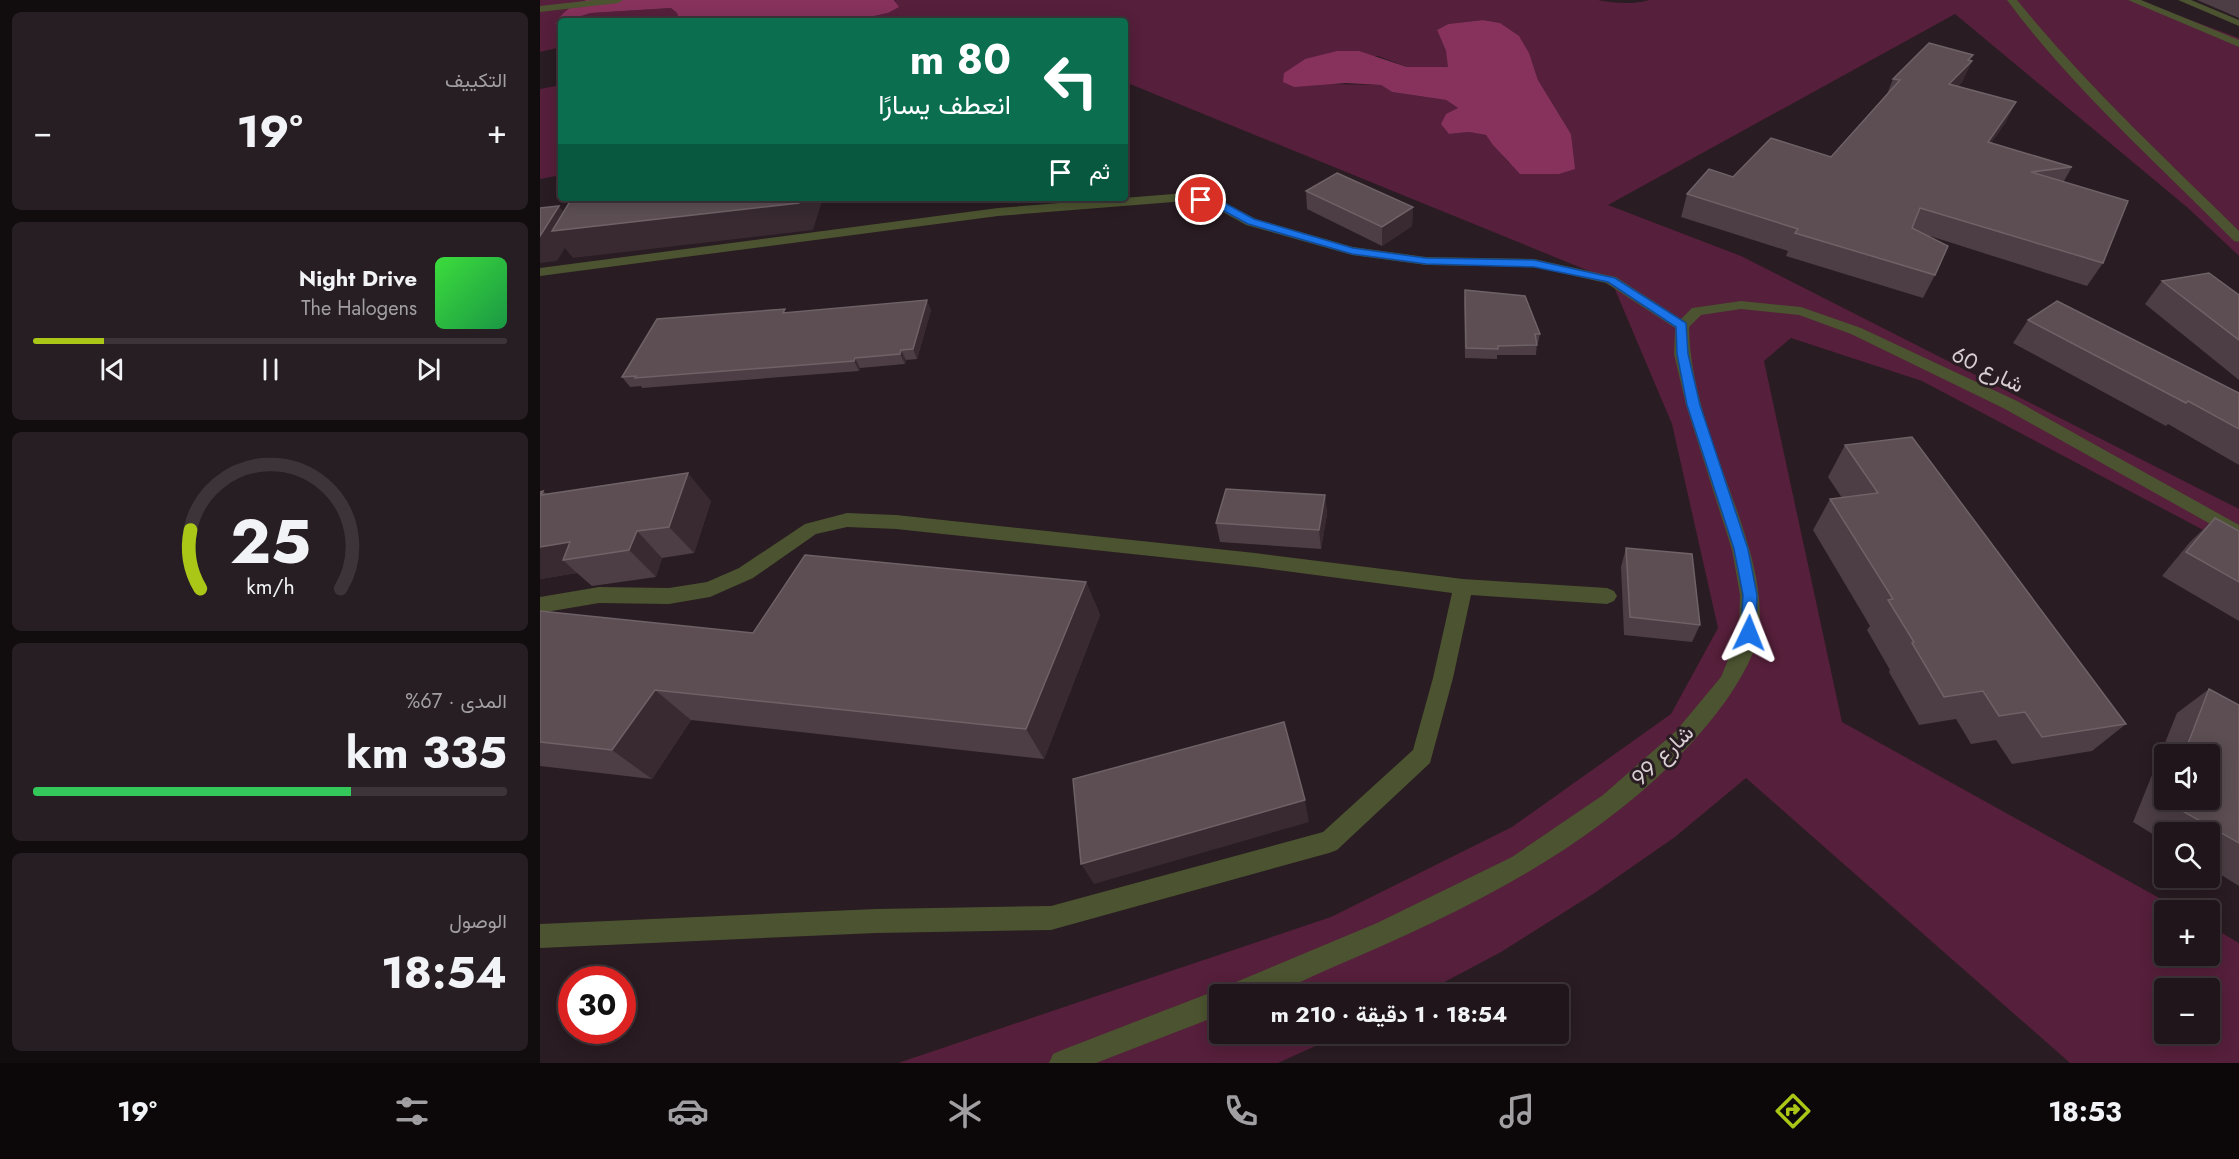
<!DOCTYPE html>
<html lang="ar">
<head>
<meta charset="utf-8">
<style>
	:root { --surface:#1f151a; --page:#271e23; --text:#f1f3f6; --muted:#a19fa2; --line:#3c3439; --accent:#aac717 }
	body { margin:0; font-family:Jost,Vazirmatn,sans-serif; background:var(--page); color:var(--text); direction:rtl; height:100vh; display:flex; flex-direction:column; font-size:22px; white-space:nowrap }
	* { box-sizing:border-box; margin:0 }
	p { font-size:20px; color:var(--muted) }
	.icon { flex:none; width:33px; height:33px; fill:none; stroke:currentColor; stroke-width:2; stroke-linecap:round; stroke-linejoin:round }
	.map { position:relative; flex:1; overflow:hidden; direction:ltr }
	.sheet { display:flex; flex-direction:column; gap:12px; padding:12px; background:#110c0e; width:540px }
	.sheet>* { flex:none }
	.hud { position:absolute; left:18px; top:18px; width:570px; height:183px; border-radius:6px; box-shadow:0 3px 15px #0003,0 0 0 2px var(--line); direction:rtl; background:#0b6e4f; color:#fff; overflow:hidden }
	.fabs { position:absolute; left:1614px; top:744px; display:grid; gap:12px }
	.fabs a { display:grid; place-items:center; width:66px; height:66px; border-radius:6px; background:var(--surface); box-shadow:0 3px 15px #0003,0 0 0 2px var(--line); font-size:30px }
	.speed { position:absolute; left:18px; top:966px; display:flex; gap:12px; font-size:30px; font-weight:700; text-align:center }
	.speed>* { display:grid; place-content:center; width:78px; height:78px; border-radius:50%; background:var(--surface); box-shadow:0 3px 15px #0003,0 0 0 2px var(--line); line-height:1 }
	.speed .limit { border:9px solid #d22; background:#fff; color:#111 }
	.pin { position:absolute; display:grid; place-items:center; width:51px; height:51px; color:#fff; margin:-26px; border:3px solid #fff; border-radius:50%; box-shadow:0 2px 6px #0007 }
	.me { position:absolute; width:66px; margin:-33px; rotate:2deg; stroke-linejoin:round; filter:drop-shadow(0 0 4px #0008) }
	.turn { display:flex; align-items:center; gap:21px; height:126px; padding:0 18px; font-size:27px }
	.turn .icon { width:78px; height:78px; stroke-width:2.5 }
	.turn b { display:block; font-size:42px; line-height:51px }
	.then { display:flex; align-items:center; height:57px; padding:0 18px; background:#0003; gap:12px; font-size:22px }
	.big { font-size:45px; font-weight:700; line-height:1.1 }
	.sheet .card { flex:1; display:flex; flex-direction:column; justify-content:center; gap:9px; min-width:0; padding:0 21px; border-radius:9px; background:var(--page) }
	.sheet .dial { align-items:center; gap:0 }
	.dial svg { height:156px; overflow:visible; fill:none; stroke:var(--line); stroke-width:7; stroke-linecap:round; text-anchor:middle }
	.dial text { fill:var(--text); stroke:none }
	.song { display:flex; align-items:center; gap:18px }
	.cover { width:72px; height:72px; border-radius:9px; background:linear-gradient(135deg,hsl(120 70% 55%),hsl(140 70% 35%)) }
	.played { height:6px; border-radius:3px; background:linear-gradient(90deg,var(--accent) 15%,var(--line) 15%) }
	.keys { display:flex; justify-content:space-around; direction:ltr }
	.heat { display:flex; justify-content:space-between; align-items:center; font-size:33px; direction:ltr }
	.charge { height:9px; border-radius:4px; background:linear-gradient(90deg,#34c759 67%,var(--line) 0) }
	.trip { position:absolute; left:669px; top:984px; width:360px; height:60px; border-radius:6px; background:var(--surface); box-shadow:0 3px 15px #0003,0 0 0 2px var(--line); font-weight:700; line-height:60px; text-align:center; direction:rtl }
	.tab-bar { display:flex; height:96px; justify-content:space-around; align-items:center; background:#0c080a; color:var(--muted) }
	.tab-bar .icon { width:42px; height:42px }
	.tab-bar .on { color:var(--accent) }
	.tab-bar b { font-size:27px; color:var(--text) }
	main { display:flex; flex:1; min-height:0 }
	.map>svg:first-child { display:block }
	.green { fill:#561f3b; fill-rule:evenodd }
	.forest { fill:#86325c }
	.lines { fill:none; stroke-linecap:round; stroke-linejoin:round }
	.minor { fill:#4b5330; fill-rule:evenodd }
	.wall { fill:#4c3e44; fill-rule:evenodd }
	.shaded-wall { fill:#382a30 }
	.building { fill:#5c4e53; stroke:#6f6267; stroke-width:1.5 }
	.route { fill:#1a73e8; stroke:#114b97; stroke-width:1.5 }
	.labels { text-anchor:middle; stroke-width:6; stroke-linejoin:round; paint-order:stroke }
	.street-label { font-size:22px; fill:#d8cfd2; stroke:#291c22 }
</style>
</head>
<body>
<main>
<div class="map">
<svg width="1699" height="1063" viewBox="0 0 1699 1063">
	<rect width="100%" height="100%" fill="#291c22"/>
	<g class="green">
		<polygon points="0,0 46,0 33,4 15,23 21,22 21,47 0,52"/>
		<path d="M354,0H1058C1074,3 1093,5 1109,0H1596L1699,38V256L1648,208L1415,14L1068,205L1201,256L1699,509V549L1382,381L1251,338L1224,361L1302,722L1641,910H1624V956H1670V926L1699,943V1063H1530L1206,778L1135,837L1053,894L961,952L882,994H680V1034H802L738,1063H358L791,917L972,827L1131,714L1178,628L1132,424L1071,280L585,82V21H311L348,13L356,1ZM943,20L960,23L992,62L998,80L1031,134L1032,146L969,163L946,135L929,132L909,134L918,108L906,100L852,92L841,85L790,84L745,73L765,59L838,56L867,67H909L906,51L897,30L908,24ZM1624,988H1670V1034H1624Z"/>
		<polygon points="131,8 137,13 139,21 23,21 51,13"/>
		<polygon points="21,85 21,175 0,179 0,89"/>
	</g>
	<g class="forest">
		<path d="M46,0H354L359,7L348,13L311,21H139L137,13L131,8L51,13L15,24C22,12 33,4 46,0Z"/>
		<polygon points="943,20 960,23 979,36 989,53 998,80 1031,134 1035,169 1019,174 980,174 953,145 946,135 929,132 909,134 901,124 906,114 918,108 906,100 852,92 841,85 806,83 754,87 743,82 744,73 765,59 797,51 819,51 867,67 908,67 906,51 897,30 908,24"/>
	</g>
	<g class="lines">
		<g class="minor">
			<polygon points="54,0 83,0 78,3 0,12 0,6"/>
			<path d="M1467,0H1477C1544,83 1623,156 1699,231V242L1694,241C1617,163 1533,89 1467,0Z"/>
			<polygon points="1588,0 1601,0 1699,40 1699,47"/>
			<polygon points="1638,0 1651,0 1699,20 1699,26"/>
			<path d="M646,193L680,200L716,219L813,247L886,257L994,259L1076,277L1141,319L1152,308L1201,301L1261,307L1321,328L1477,401L1699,525V540L1465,409L1311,334L1259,315L1201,309L1161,315L1149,327C1150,393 1179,457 1200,519C1212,555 1223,593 1219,631C1216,657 1192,694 1176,714C1081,835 937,906 798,965C776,974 753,987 729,994C715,998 695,994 680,994V1015L556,1063H509L513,1054L522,1050L680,989L686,992L689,985L837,923L972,857L1063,795L1136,731L1181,677L1199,633L1200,595L1192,550L1146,405L1134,354L1135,328L1066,283L994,267L886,265L812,255L706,225L672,206L646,201L458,216L0,276V268L458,208Z"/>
			<polygon points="307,513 356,515 715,553 923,579 1067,588 1074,591 1077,596 1074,601 1067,604 931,595 913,678 890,763 797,850 789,853 511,930 336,933 0,948 0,924 336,909 511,906 783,832 873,750 893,678 912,593 715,567 356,529 307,527 276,534 213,578 170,597 129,604 59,603 0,613 0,597 59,587 129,588 167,582 199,568 265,524"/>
		</g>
	</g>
	<g class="wall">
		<polygon points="1657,0 1699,0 1699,18"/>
		<polygon points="1430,61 1432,61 1422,82 1418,86 1476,102 1465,123 1451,143 1532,167 1524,181 1563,263 1547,286 1390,236 1395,275 1383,298 1246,256 1248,251 1141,217 1147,194 1193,177 1291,157 1347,94 1353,79"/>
		<polygon points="766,191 873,207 872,226 842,246 767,209"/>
		<polygon points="1622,281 1699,295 1699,380 1605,304"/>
		<polygon points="925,290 1000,334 998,343 997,343 996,355 957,355 957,359 925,358 924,300"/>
		<polygon points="391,310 377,359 366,360 365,364 320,368 319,371 102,388 101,386 90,387 82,377 247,312"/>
		<polygon points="1488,320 1699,393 1699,465 1628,424 1626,426 1473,343"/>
		<polygon points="1305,445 1586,724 1552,751 1472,764 1456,740 1431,744 1416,719 1379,725 1349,672 1350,670 1327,630 1330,626 1273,530 1290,499 1302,498 1288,477"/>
		<polygon points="3,491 6,494 171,501 154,553 122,558 116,577 52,586 37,573 0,579 0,492"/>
		<polygon points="785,495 787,514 781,549 680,542 676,523"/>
		<polygon points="1675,518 1699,531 1699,621 1622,576 1650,542"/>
		<polygon points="1086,548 1160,625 1152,642 1084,635 1081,567"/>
		<polygon points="546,582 560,615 504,759 151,720 112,779 0,766 0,611 213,633"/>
		<path d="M1669,689L1699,705V886L1670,868V832H1624V841L1593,822L1637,713ZM1624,754H1670V800H1624Z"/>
	</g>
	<g class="shaded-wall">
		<polygon points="1433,55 1428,65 1432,61 1422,82 1399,105 1409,84"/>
		<polygon points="1476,102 1465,123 1437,164 1448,142"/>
		<polygon points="260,198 283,198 273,230 33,258 25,248 17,261 0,263 0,236 19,206 36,228"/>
		<polygon points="873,207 872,226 842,246 842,227"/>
		<polygon points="387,300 391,310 377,359 373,349"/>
		<polygon points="361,350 366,360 365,364 360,354"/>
		<polygon points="315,358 320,368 319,371 314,361"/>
		<polygon points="148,473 171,501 154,553 129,527"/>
		<polygon points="785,495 787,514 781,549 779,530"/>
		<polygon points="97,531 122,558 116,577 89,550"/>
		<polygon points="30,542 23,560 37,573 0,579 0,547"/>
		<polygon points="546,582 560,615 504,759 486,729"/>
		<polygon points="115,690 151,720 112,779 72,750"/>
		<polygon points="765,800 769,822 554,884 541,864"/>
	</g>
	<g class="building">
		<polygon points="1389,43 1433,55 1428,60 1432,61 1409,84 1476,102 1448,142 1532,167 1491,172 1588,201 1563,263 1380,208 1372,228 1408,246 1395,275 1255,233 1258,229 1147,194 1169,169 1193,177 1231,138 1291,157 1360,80 1353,79"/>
		<polygon points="797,173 873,207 842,227 766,191"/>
		<polygon points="32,198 260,198 259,203 12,231"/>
		<polygon points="19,206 0,236 0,208"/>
		<polygon points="1669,273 1699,295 1699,340 1622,281"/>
		<polygon points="925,290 985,296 1000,334 995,334 997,345 958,346 958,349 926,348"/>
		<polygon points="387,300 373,349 361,350 360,354 315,358 314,361 95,378 96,376 82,377 117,319 245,309 243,313"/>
		<polygon points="1517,301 1699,393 1699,429 1648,401 1646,403 1488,320"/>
		<polygon points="1372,437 1586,724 1502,737 1485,712 1459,716 1443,691 1404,697 1372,643 1374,642 1348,600 1353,599 1290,499 1338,493 1305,445"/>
		<polygon points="148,473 129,527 97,531 89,550 23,560 30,542 0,547 0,492 3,491 1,495"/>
		<polygon points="686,489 785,495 779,530 676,523"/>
		<polygon points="1675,518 1699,531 1699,582 1646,552"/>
		<polygon points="1086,548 1152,554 1160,625 1090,617"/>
		<polygon points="265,555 546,582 486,729 115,690 72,750 0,742 0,611 213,633"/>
		<polygon points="1669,689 1699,705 1699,843 1625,801 1626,800 1670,800 1670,754 1644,754"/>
		<polygon points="744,722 765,800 541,864 533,779"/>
	</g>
	<polygon class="route" points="661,197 679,200 714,219 813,248 886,258 994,260 1075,278 1146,323 1148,354 1160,405 1208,549 1217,595 1216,633 1214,637 1209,639 1203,637 1201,633 1203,595 1194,549 1147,405 1137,354 1136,327 1068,282 994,267 886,264 812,254 708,224 673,205 658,202 656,200"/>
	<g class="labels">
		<g class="street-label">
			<text transform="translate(1448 369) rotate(26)" y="8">شارع 60</text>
			<text transform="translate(1122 755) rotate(-44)" y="8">شارع 99</text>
		</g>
	</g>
</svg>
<div class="fabs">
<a><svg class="icon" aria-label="sound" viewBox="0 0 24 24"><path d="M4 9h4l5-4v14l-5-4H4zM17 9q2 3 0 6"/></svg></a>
<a><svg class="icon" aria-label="search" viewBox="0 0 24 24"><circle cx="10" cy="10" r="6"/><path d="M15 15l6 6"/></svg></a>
<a>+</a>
<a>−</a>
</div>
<div class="speed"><div class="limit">30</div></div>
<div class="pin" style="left:661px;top:200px;background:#d93025"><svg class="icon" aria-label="arrive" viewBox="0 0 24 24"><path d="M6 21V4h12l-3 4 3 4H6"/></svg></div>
<svg class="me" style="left:1209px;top:633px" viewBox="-20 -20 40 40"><path d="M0-17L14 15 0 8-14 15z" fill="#1a73e8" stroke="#fff" stroke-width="4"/></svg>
<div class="trip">18:54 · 1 دقيقة · 210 m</div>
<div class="hud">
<div class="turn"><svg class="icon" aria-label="left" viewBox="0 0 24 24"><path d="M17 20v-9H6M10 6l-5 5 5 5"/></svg><div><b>80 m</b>انعطف يسارًا</div></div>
<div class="then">ثم<svg class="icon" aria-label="arrive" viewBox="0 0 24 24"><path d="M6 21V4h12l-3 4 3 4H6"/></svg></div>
</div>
</div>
<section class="sheet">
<div class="card"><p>التكييف</p>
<div class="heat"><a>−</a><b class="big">19°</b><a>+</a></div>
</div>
<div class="card">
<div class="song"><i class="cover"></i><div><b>Night Drive</b><p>The Halogens</p></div></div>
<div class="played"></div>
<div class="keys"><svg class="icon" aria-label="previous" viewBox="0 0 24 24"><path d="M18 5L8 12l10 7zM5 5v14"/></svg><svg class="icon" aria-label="pause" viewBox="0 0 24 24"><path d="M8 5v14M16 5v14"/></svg><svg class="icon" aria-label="next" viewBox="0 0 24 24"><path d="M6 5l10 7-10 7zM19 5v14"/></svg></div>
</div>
<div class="card dial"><svg viewBox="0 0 100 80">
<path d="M14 69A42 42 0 1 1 86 69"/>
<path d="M14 69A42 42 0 0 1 9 39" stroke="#aac717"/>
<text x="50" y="56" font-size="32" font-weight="700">25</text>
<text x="50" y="72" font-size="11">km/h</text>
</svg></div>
<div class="card"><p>المدى · 67%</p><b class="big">335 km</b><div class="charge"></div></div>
<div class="card"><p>الوصول</p><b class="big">18:54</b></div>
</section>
</main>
<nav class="tab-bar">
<b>18:53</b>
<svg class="icon on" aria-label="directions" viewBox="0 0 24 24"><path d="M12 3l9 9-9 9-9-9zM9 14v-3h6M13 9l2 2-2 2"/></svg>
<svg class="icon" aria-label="music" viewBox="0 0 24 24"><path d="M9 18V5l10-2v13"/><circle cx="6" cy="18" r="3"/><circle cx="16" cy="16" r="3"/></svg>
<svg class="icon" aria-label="phone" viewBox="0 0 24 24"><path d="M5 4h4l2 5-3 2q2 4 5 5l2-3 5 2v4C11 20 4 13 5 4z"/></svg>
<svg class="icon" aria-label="climate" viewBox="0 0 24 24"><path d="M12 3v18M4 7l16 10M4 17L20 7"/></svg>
<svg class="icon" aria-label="car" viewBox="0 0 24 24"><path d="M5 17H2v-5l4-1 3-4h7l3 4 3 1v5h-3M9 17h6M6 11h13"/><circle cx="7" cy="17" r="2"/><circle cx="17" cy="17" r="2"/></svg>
<svg class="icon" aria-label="filters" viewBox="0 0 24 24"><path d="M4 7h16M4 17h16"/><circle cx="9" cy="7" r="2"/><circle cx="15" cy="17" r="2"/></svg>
<b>19°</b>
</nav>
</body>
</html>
